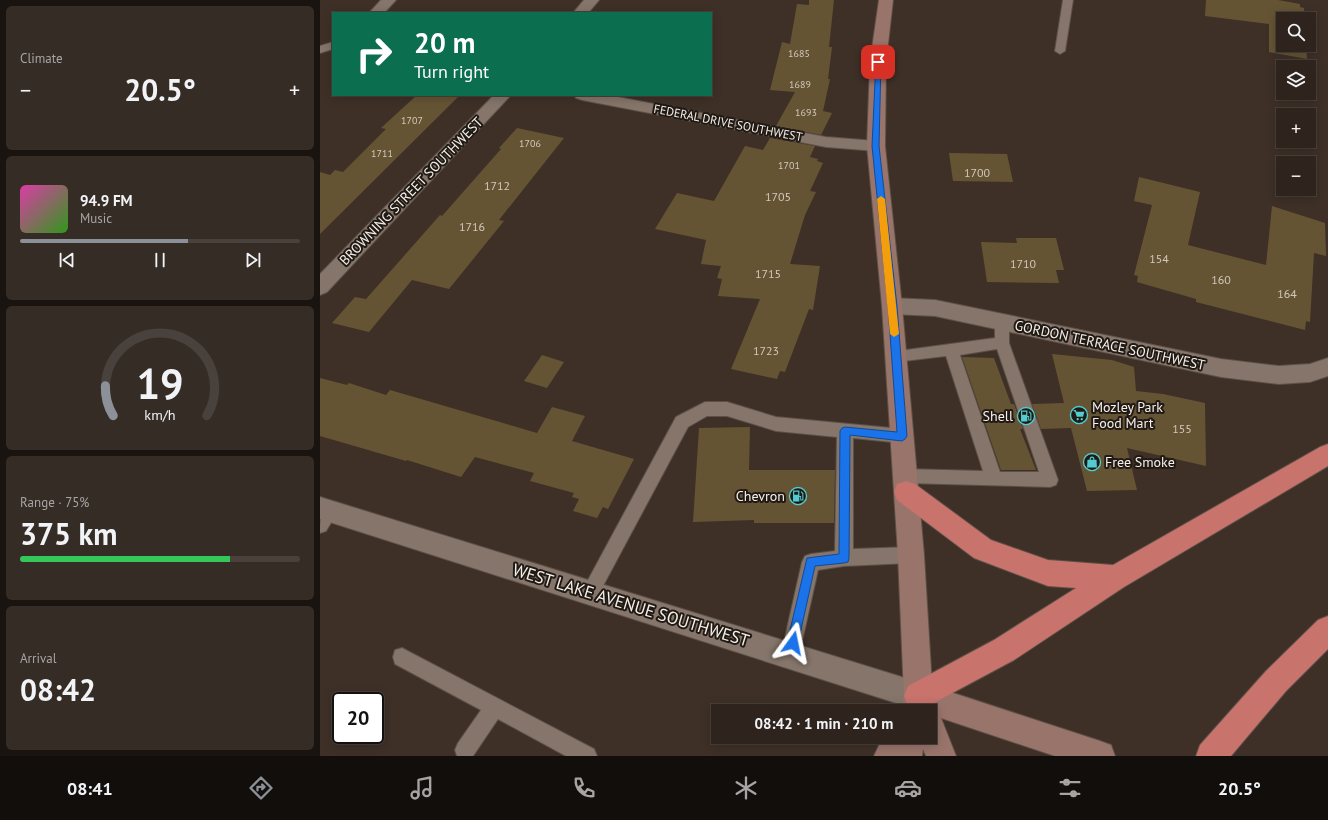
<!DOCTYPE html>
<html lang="en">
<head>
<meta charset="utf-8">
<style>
	:root { --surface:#2e241d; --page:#362c26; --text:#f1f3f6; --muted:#a7a4a4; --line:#49413b; --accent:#8c9099 }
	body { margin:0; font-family:"PT Sans",sans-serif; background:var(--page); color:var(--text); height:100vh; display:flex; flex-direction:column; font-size:15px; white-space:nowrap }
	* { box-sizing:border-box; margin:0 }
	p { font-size:13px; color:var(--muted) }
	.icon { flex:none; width:22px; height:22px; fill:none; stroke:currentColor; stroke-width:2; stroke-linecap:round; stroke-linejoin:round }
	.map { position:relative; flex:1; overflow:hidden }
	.sheet { display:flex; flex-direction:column; gap:6px; padding:6px; background:#191410; width:320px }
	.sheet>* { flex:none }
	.banner { position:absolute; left:12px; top:12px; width:380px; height:84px; border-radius:0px; box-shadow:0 2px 10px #0003,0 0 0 1px var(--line); background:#0b6e4f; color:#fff; overflow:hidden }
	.controls { position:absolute; left:956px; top:12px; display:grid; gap:8px }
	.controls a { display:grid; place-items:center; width:40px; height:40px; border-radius:0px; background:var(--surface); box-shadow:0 2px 10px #0003,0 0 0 1px var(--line); font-size:20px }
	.speed { position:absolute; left:12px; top:692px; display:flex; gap:8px; font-size:20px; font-weight:700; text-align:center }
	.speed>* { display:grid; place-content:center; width:52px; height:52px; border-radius:50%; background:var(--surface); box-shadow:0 2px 10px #0003,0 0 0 1px var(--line); line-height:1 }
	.speed .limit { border:2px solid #111; border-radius:6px; background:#fff; color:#111 }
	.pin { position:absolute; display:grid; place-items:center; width:34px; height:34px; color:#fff; margin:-17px; border-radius:8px; box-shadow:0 2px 6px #0006 }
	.me { position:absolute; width:44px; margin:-22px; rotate:12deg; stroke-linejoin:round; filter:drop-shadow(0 0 3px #0008) }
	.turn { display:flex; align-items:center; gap:14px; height:84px; padding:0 16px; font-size:18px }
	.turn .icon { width:52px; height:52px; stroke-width:2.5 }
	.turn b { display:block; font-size:28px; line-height:34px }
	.big { font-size:30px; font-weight:800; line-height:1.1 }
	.sheet .tile { flex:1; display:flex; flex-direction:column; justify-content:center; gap:6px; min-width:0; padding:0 14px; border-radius:6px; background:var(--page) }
	.sheet .dial { align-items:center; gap:0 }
	.dial svg { height:104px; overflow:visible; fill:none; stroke:var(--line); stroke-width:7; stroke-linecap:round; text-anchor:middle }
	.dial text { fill:var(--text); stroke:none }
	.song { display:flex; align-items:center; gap:12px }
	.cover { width:48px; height:48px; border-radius:6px; background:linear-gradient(135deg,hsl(320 70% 55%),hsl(110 70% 35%)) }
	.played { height:4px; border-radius:2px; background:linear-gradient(90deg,var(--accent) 60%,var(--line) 60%) }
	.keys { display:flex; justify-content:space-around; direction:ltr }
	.heat { display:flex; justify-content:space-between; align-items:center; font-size:22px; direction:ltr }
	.charge { height:6px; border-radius:3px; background:linear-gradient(90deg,#34c759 75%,var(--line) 0) }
	.trip { position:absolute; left:391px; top:704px; width:226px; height:40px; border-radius:0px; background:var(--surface); box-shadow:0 2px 10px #0003,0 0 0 1px var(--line); font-weight:800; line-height:40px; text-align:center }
	.menu { display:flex; height:64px; justify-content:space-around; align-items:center; background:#120e0c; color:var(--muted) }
	.menu .icon { width:28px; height:28px }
	.menu .active { color:var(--accent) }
	.menu b { font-size:18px; color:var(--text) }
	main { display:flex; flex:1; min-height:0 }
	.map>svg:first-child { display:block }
	.building { fill:#655434 }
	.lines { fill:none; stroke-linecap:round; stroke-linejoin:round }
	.service-casing { stroke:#5c5047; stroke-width:2 }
	.minor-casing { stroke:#5c5047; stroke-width:2 }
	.tertiary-casing { stroke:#5c5047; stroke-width:2 }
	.secondary-casing { stroke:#5c5047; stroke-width:2 }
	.motorway-casing { stroke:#5c5047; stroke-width:2 }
	.service { fill:#85756a; fill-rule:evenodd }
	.minor { fill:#85756a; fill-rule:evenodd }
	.tertiary { fill:#85756a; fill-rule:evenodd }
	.secondary { fill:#99746b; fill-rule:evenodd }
	.motorway { fill:#c8736c; fill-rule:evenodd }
	.route { fill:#1a73e8; stroke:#114b97 }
	.slow { fill:#f59e0b }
	.labels { text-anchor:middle; stroke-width:4; stroke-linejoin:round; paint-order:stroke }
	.far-number-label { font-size:10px; fill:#d2c8bb }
	.far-street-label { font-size:12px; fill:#f7eee8; stroke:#201a15 }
	.number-label { font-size:12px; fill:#d2c8bb }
	.street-label { font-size:14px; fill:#f7eee8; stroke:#201a15 }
	.poi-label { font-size:14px; fill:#f7eee8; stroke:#201a15; text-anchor:start }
	.near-street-label { font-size:17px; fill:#f7eee8; stroke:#201a15 }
</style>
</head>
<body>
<main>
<section class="sheet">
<div class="tile"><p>Climate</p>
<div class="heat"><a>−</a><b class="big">20.5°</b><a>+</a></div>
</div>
<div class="tile">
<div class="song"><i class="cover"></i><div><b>94.9 FM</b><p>Music</p></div></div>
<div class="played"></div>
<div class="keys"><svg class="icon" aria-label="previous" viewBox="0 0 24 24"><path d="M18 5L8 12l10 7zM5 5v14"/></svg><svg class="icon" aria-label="pause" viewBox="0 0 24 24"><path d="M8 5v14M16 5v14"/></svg><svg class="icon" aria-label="next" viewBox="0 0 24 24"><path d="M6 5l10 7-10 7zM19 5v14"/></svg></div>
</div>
<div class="tile dial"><svg viewBox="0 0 100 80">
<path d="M14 69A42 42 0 1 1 86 69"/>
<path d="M14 69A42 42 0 0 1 8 46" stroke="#8c9099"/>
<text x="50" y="56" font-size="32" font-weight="700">19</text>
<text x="50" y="72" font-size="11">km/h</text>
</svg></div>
<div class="tile"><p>Range · 75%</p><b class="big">375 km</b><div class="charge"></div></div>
<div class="tile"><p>Arrival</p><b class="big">08:42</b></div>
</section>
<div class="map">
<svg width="1008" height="756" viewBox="0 0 1008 756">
	<rect width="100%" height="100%" fill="#3e3027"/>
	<g class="building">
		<polygon points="489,0 514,0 509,47 512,47 508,79 510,79 503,111 512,113 501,135 456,126 475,92 450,90 462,42 470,44 477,4 489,5"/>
		<polygon points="886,0 958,0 980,4 980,7 984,8 985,19 963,19 963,45 986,45 987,59 949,52 949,24 885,16"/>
		<polygon points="97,95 140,95 0,234 0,172 10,175 15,170 23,172 66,129 61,128"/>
		<polygon points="197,128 244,138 179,220 184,221 129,289 92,280 49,332 12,323 35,297 46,299 120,215 122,216 181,149 179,148"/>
		<polygon points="450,138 495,146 490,157 498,159 497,161 503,163 490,191 496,192 485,215 470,264 500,266 493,310 489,309 465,372 460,371 457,379 411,369 440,299 398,296 402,279 397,278 401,266 381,264 386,240 335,229 357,193 394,201 425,146 443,150"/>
		<polygon points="629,153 687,154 693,182 633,181"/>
		<polygon points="819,177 880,192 868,245 946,265 952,206 1005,223 1006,256 994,253 990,322 986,321 985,330 876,302 876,299 817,282 818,276 814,275 832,205 814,201"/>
		<polygon points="696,238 736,238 744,270 736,270 739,283 667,282 661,242 697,243"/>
		<polygon points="732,354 792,360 814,367 816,391 843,394 885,403 886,466 807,448 817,490 767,491 751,428 721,429 712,404 744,403"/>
		<polygon points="222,355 244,362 227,388 204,381"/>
		<polygon points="642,357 674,358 691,404 694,404 703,429 700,429 716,470 681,470"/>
		<polygon points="0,378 27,385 29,383 66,395 70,390 217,433 232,407 265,416 252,441 314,459 288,509 283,507 277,518 253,511 259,499 252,497 254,493 210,481 214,473 155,457 141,477 87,460 86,461 0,436"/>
		<polygon points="430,427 429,470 515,470 514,523 434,523 434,520 373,522 379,428"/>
	</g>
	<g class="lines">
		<g class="service-casing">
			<g id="service">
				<polygon points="743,0 753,0 745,51 740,54 735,51"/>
				<polygon points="13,42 13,49 0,53 0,46"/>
				<path d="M682,316L687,317L689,321V343L738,480L736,485L730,487L585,483L579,481L577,476L579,471L585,469L663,471L626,356L576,362L571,360L569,356L571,352L675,338V321L677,317ZM677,349L719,472H680L640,355Z"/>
				<polygon points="385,402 407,402 456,417 582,429 588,431 590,436 588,441 582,443 533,438 533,549 591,547 597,549 600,555 597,561 591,563 524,566 498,570 479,655 477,662 470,664 463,662 461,655 482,562 485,556 491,554 515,551 517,437 456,431 407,416 387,416 368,427 276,599 270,602 264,599 261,593 356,417"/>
				<path d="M10,503L16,505L18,511L6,531L0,533C0,521 0,508 10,503Z"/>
				<polygon points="82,648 274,749 277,756 246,756 178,719 153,756 137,756 135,750 138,743 161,710 75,664 73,657 75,650"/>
			</g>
		</g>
		<g class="minor-casing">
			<g id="minor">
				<polygon points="61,0 76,0 64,13 49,13"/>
				<polygon points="264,0 279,0 268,13 253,13"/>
				<polygon points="174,95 191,95 7,292 0,295 0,274"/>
				<polygon points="254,95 287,95 506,137 556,141 562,142 565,146 562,150 556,151 506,147 262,100 256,98"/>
				<polygon points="572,298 615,300 901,359 959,366 990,364 1008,358 1008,376 990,382 959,384 901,377 615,316 572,314 565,312 562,306 565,300"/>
			</g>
		</g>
		<g class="tertiary-casing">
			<polygon id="tertiary" points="0,497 598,682 608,686 612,696 608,706 598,710 0,519"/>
		</g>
		<g class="secondary-casing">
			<polygon id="secondary" points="559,0 573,0 566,62 565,146 582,306 604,555 612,686 780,741 791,745 795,756 735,756 621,718 636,756 606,756 603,749 602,756 554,756 563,737 610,737 610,711 581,711 584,696 578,555 562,306 547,146 550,62"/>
		</g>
		<g class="motorway-casing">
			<g id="motorway">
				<polygon points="1008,444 1008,466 804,587 694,660 608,706 598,710 588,706 584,696 588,686 674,640 756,588 728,586 654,558 577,500 574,492 577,484 586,481 595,484 671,540 728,560 793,565 1000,447"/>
				<polygon points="1008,616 1008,649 966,691 911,756 876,756 880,745 946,671 998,620"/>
			</g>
		</g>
		<use href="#service" class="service"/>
		<use href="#minor" class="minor"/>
		<use href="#tertiary" class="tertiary"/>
		<use href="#secondary" class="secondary"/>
		<use href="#motorway" class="motorway"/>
	</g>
	<polygon class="route" points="556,60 561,62 559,146 577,306 587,436 585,439 582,441 530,435 529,558 528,562 524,563 495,566 478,643 477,647 473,649 469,647 467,643 487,558 519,554 520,431 522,428 525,427 577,432 568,306 552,146"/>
	<polygon class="slow" points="561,196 565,199 579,334 574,337 570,334 557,199"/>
	<defs>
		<g id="supermarket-ring" transform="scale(0.9)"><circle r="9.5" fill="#201a15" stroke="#52cdcf" stroke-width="1.5"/><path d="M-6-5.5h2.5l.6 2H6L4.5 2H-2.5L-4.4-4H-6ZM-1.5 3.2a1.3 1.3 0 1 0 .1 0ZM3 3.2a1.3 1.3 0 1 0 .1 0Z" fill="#52cdcf"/></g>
		<g id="fuel-ring" transform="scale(0.9)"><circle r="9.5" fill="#201a15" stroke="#52cdcf" stroke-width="1.5"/><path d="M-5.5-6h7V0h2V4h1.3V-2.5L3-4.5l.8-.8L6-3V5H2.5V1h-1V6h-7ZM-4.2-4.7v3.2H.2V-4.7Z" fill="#52cdcf"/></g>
		<g id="shop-ring" transform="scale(0.9)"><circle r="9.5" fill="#201a15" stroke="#52cdcf" stroke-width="1.5"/><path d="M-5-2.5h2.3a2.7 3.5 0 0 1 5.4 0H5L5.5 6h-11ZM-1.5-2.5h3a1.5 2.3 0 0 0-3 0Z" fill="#52cdcf"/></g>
	</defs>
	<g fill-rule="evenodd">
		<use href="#supermarket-ring" x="759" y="415"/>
		<use href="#fuel-ring" x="706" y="416"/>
		<use href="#shop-ring" x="772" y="462"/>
		<use href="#fuel-ring" x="478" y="496"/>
	</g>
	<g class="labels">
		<g class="far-number-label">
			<text x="479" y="57">1685</text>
			<text x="480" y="88">1689</text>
			<text x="486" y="116">1693</text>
			<text x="92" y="124">1707</text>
			<text x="210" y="147">1706</text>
			<text x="62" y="157">1711</text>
			<text x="469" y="169">1701</text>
		</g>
		<g class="far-street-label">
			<text transform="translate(408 123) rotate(11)" y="4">FEDERAL DRIVE SOUTHWEST</text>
		</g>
		<g class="number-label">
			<text x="657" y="177">1700</text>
			<text x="177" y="190">1712</text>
			<text x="458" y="201">1705</text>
			<text x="152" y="231">1716</text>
			<text x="839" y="263">154</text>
			<text x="703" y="268">1710</text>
			<text x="448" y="278">1715</text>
			<text x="901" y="284">160</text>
			<text x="967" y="298">164</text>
			<text x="446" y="355">1723</text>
			<text x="862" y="433">155</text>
		</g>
		<g class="street-label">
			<text transform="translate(91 191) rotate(-46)" y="5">BROWNING STREET SOUTHWEST</text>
			<text transform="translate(790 345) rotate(12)" y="5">GORDON TERRACE SOUTHWEST</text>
		</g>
		<g class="poi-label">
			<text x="772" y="412">Mozley Park<tspan x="772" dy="16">Food Mart</tspan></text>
			<text x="693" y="421" text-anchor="end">Shell</text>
			<text x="785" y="467">Free Smoke</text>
			<text x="465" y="501" text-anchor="end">Chevron</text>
		</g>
		<g class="near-street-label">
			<text transform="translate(311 605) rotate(17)" y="6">WEST LAKE AVENUE SOUTHWEST</text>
		</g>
	</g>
</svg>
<div class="controls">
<a><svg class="icon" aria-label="search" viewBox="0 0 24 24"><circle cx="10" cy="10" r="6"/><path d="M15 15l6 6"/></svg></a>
<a><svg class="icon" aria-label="layers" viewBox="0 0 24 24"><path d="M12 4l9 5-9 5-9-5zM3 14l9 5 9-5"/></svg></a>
<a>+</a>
<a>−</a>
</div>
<div class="speed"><div class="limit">20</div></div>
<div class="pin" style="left:558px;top:62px;background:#d93025"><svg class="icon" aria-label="arrive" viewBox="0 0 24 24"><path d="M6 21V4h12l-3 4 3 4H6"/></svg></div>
<svg class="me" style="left:473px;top:643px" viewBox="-20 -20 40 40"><path d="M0-17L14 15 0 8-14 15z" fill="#1a73e8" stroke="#fff" stroke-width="4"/></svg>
<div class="trip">08:42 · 1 min · 210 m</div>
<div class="banner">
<div class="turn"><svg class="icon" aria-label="right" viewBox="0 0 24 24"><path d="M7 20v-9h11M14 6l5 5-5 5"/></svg><div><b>20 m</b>Turn right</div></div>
</div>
</div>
</main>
<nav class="menu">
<b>08:41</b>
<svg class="icon active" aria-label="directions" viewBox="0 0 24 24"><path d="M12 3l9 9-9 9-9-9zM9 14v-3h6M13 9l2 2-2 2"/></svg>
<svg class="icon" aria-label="music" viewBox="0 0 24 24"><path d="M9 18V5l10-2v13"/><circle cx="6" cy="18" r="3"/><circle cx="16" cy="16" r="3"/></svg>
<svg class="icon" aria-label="phone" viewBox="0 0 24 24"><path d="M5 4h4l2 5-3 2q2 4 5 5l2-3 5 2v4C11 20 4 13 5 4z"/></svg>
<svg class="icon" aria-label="climate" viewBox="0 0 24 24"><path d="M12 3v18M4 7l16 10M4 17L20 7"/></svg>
<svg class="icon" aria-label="car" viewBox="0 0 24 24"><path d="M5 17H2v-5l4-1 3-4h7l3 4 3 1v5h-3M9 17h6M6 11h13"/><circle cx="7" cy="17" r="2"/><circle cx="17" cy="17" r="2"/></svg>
<svg class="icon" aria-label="filters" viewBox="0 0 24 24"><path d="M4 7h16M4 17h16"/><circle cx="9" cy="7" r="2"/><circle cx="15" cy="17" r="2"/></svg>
<b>20.5°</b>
</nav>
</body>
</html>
